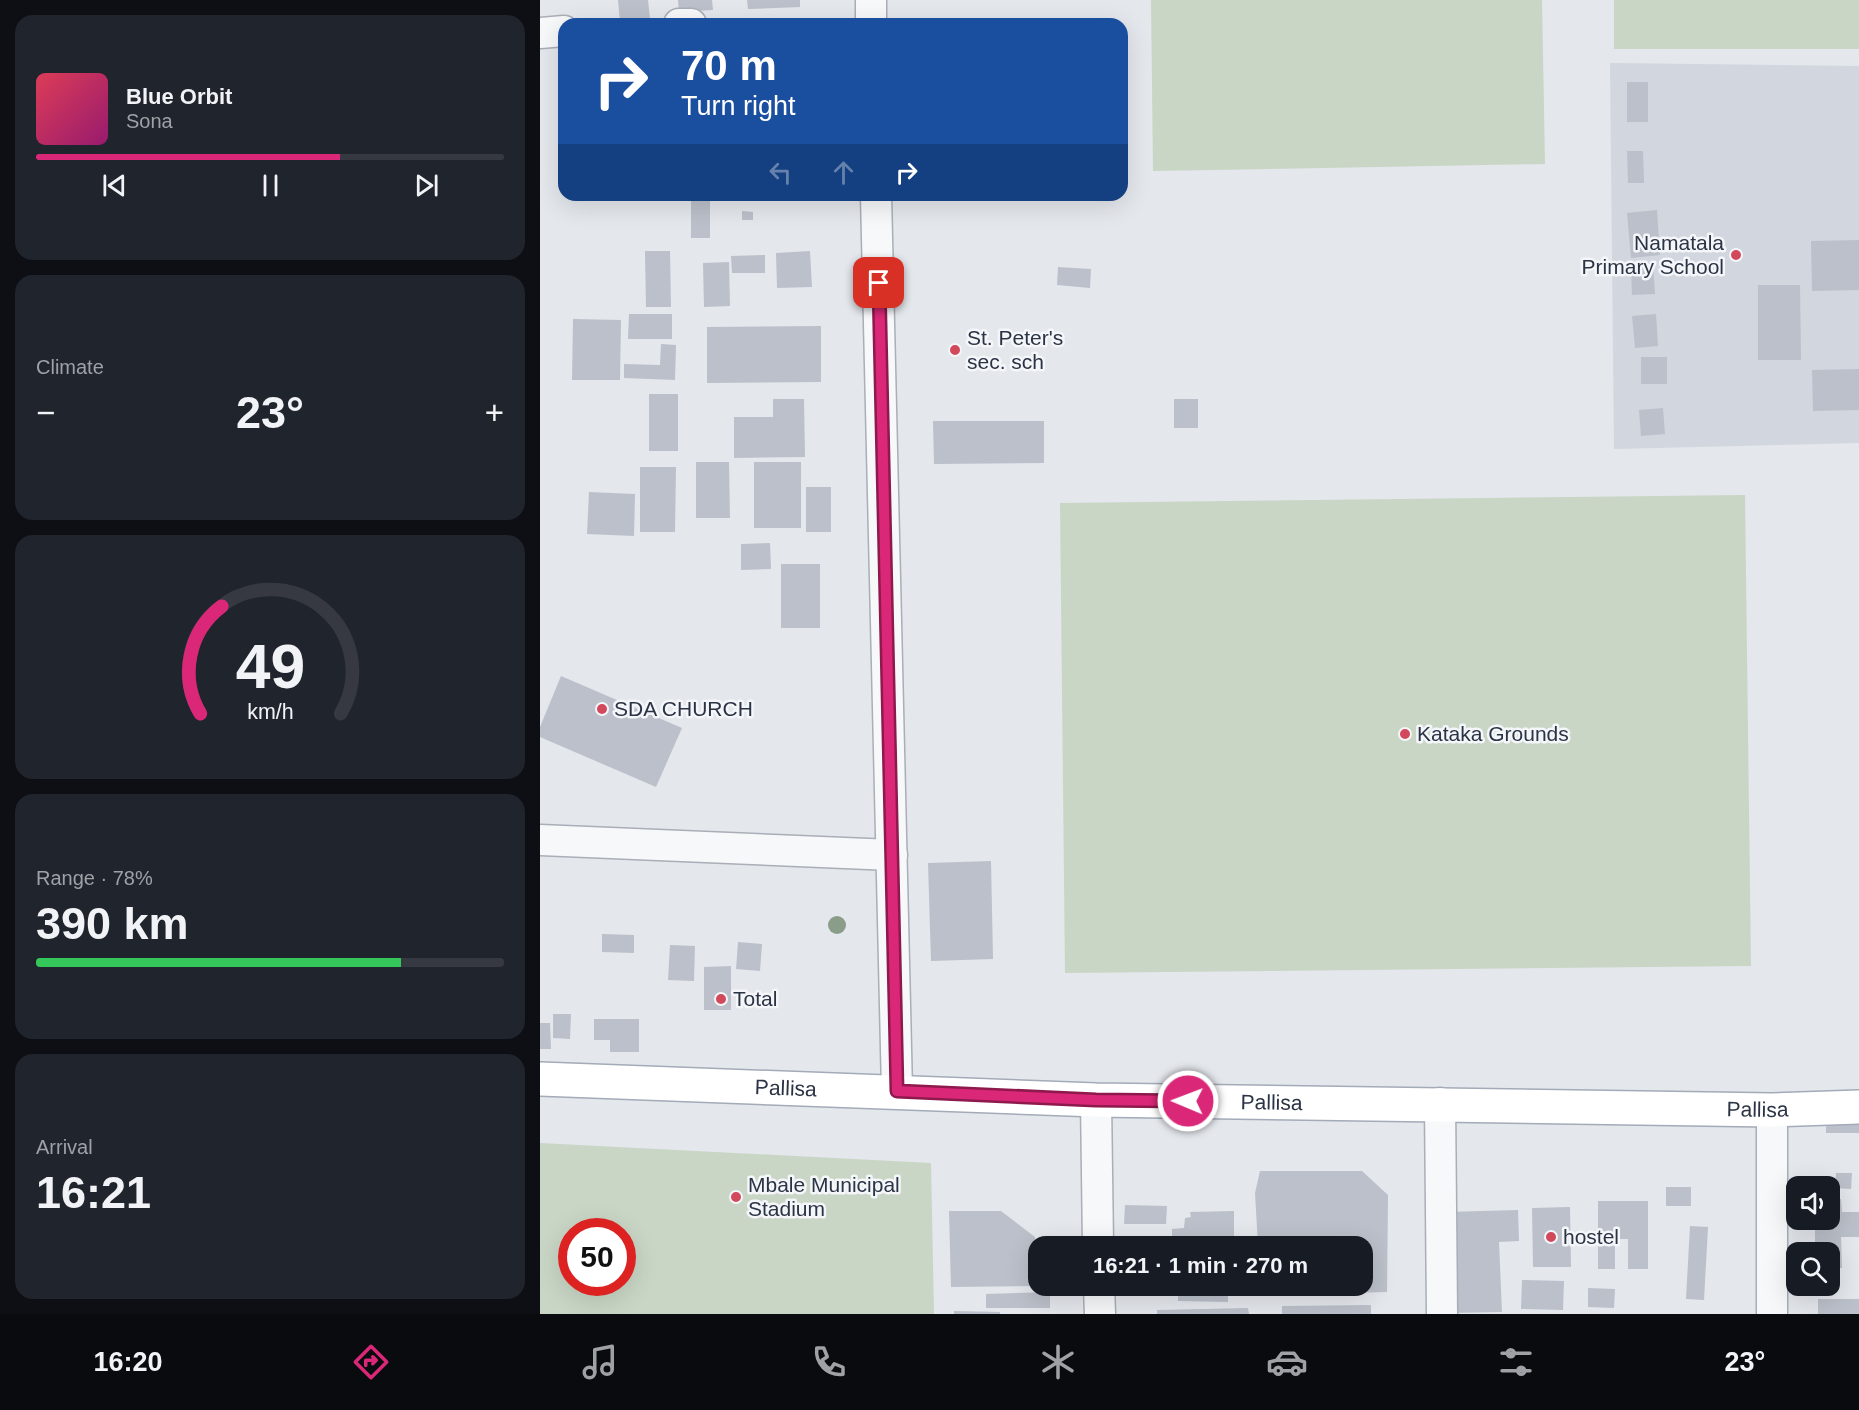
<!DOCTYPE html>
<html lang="en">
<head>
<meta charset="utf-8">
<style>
	:root { --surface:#171b24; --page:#20242c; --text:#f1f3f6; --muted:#9ea1a6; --line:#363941; --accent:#db2777 }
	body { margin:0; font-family:Helvetica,sans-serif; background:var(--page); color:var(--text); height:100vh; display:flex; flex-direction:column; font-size:22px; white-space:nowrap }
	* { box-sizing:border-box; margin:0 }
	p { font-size:20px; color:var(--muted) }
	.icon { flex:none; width:33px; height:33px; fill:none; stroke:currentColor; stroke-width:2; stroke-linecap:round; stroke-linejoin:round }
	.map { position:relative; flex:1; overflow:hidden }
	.details { display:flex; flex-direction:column; gap:15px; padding:15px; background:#0d0f14; width:540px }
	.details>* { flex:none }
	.top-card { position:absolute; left:18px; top:18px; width:570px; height:183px; border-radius:18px; box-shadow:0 6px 24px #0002; background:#1a4fa0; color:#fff; overflow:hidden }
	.controls { position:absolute; left:1246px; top:1176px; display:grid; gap:12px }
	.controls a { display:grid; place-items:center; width:54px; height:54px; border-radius:12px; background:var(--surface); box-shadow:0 6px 24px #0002; font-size:30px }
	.speed { position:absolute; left:18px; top:1218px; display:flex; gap:12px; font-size:30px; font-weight:700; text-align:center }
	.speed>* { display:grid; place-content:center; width:78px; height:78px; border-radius:50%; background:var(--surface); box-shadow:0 6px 24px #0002; line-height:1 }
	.speed .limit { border:9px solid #d22; background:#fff; color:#111 }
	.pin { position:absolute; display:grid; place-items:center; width:51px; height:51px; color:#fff; margin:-26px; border-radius:12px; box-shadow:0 3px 9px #0006 }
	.me { position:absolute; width:66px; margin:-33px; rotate:271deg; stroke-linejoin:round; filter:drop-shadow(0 0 4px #0008) }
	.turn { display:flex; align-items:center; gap:21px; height:126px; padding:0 24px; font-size:27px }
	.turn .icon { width:78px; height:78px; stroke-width:2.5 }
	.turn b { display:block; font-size:42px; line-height:51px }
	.lanes { display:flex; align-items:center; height:57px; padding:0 24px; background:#0003; justify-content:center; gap:30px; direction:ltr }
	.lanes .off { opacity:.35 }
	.big { font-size:45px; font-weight:700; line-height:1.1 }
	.details .card { flex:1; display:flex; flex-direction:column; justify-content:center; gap:9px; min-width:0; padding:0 21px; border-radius:18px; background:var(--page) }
	.details .dial { align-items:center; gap:0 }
	.dial svg { height:156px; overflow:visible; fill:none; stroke:var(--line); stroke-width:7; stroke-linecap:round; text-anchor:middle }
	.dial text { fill:var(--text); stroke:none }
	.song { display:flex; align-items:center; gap:18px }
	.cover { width:72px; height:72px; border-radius:9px; background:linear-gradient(135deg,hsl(350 70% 55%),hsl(320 70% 35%)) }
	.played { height:6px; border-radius:3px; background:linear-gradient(90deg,var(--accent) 65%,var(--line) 65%) }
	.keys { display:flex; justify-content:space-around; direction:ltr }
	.heat { display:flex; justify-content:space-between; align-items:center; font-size:33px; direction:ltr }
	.charge { height:9px; border-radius:4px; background:linear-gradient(90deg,#34c759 78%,var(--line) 0) }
	.trip { position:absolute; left:488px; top:1236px; width:345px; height:60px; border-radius:18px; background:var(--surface); box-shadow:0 6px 24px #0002; font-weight:700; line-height:60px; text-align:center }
	.tabs { display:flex; height:96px; justify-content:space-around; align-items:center; background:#090b0e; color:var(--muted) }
	.tabs .icon { width:42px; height:42px }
	.tabs .active { color:var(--accent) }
	.tabs b { font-size:27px; color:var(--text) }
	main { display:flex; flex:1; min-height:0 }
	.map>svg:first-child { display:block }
	.built { fill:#d2d6de }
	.green { fill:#c9d6c5; fill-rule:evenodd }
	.building { fill:#bbc0ca }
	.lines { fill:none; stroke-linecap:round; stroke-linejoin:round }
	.minor-casing { stroke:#a9aeb7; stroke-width:33 }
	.major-casing { stroke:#a3abb8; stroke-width:36 }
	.minor { stroke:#f7f8fa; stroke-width:30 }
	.major { stroke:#fff; stroke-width:33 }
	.tree { fill:#899d89 }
	.route-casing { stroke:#8e194d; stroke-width:15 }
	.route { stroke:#db2777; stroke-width:10 }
	.poi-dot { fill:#d1495b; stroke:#f4f6f9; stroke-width:2 }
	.labels { text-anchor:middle; stroke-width:5; stroke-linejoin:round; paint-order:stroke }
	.poi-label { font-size:21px; fill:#2b3445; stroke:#f4f6f9; text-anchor:start }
	.street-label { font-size:21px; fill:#2b3445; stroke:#f4f6f9 }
</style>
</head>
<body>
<main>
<section class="details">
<div class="card">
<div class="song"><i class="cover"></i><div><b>Blue Orbit</b><p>Sona</p></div></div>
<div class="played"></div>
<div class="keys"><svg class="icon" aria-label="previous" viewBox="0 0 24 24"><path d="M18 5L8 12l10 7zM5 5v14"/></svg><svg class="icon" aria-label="pause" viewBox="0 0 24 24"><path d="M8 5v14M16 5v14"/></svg><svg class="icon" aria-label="next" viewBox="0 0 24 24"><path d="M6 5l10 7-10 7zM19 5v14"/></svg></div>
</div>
<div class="card"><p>Climate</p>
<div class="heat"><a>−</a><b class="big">23°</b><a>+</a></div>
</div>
<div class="card dial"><svg viewBox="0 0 100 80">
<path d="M14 69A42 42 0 1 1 86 69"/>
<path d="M14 69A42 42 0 0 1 25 14" stroke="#db2777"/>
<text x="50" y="56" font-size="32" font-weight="700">49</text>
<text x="50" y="72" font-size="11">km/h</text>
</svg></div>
<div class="card"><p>Range · 78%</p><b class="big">390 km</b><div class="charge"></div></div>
<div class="card"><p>Arrival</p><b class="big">16:21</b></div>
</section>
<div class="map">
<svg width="1319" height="1314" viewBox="0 0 1319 1314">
	<rect width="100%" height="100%" fill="#e4e7ec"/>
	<polygon class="built" points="1070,63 1319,66 1319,443 1074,449"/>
	<g class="green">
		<polygon points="611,0 1002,0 1005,164 613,171"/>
		<rect x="1074" y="0" width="245" height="49"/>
		<polygon points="1205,495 1211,966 525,973 520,503"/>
		<path d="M0,1143L391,1163L394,1314H0ZM32,1232H82V1282H32Z"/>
	</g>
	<g class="building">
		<polygon points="78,0 108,0 110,19 80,22"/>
		<polygon points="138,0 172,0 173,10 139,12"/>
		<polygon points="207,0 260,0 260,7 208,9"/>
		<rect x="1087" y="82" width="21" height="40"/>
		<polygon points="19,97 24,97 24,139 22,139"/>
		<polygon points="1087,151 1103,151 1104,183 1088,183"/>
		<rect x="151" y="195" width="19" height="43"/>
		<polygon points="1117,210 1120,255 1091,258 1087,213"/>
		<polygon points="202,211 213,212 213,220 202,220"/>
		<polygon points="1319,240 1319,290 1272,291 1271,241"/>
		<polygon points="105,251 130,251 131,307 106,307"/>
		<polygon points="270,251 272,287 237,288 236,253"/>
		<polygon points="225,255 225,273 192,273 191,256"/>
		<polygon points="189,262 190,306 164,307 163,263"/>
		<polygon points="1113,265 1115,294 1092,295 1091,266"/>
		<polygon points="518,267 551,269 550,288 517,285"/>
		<polygon points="1218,285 1260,285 1261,360 1218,360"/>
		<polygon points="89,314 132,314 132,339 88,339"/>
		<polygon points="1116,314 1118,346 1095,348 1092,316"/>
		<polygon points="33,319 81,320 80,380 32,380"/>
		<polygon points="281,326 281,382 167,383 167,327"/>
		<polygon points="121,344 136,345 135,380 84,378 84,364 120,365"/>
		<rect x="1101" y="357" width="26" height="27"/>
		<polygon points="1319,369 1319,410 1273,411 1272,370"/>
		<rect x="109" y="394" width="29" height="57"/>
		<polygon points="233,399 264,399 265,457 194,458 194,417 233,417"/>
		<rect x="634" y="399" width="24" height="29"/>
		<polygon points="1123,408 1125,434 1101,436 1099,410"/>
		<polygon points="393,421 504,421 504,463 394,464"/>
		<polygon points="156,462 189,462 190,518 156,518"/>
		<rect x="214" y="462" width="47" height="66"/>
		<polygon points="100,467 136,467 135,532 100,532"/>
		<rect x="266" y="487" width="25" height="45"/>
		<polygon points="49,492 95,494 94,536 47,534"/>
		<polygon points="230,543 231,569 201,570 201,544"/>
		<rect x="241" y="564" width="39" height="64"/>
		<polygon points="21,676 142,728 116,787 0,737 0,727"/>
		<polygon points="451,861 453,959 391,961 388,863"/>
		<polygon points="62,934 94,935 94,953 62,952"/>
		<polygon points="198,942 222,944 220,971 196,969"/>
		<polygon points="130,945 155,946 154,981 128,980"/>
		<polygon points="191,966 191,1010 164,1010 164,967"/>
		<polygon points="13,1014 31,1014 30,1039 13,1038"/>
		<polygon points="54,1019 99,1019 99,1052 70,1052 70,1040 54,1040"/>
		<polygon points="0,1023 10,1023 11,1049 0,1049"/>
		<rect x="1286" y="1123" width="33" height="10"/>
		<polygon points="720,1171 822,1171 848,1195 847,1292 729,1295 720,1292 720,1286 822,1286 822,1246 718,1246 715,1193"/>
		<polygon points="1296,1173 1312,1173 1311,1189 1295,1188"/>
		<rect x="1126" y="1187" width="25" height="19"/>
		<polygon points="1290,1199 1301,1199 1302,1212 1319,1212 1319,1237 1301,1237 1302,1268 1290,1268 1290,1252 1275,1252 1275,1220 1290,1220"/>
		<polygon points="1058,1201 1108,1201 1108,1269 1088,1269 1088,1239 1075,1239 1075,1269 1058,1269"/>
		<polygon points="585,1205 627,1206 626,1224 584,1224"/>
		<polygon points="1030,1207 1031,1267 993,1267 992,1208"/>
		<polygon points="978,1210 979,1241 959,1242 962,1312 909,1313 906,1212"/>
		<polygon points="409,1211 461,1211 495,1237 495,1286 411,1287"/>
		<polygon points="694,1211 694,1246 632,1246 632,1229 644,1228 645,1218 651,1217 650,1212"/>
		<polygon points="1150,1226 1168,1227 1164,1300 1146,1299"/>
		<polygon points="982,1280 1024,1281 1023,1310 981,1309"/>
		<polygon points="638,1286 688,1286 688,1302 638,1301"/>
		<polygon points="696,1286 716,1286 716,1295 696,1294"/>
		<polygon points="1048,1288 1075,1289 1074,1308 1048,1307"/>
		<polygon points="510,1292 510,1308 446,1308 446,1294"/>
		<rect x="1278" y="1299" width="41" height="15"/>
		<polygon points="831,1305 831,1314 742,1314 742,1306"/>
		<polygon points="708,1308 709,1314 617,1314 617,1310"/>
		<polygon points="414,1311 460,1312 460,1314 414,1314"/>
	</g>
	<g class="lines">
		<g class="minor-casing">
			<g id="minor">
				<polyline points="331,0 331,24"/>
				<polyline points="139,24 151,24"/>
				<polyline points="0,33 24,31"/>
				<polyline points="336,195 357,1091"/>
				<polyline points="0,840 352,855"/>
				<polyline points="556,1100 558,1246"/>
				<polyline points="900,1103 902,1314"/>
				<polyline points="559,1286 560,1314"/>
				<polyline points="1232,1314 1232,1110"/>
			</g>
		</g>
		<g class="major-casing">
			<g id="major">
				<path id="s1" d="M0,1079L556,1100L1232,1110L1319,1107"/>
			</g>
		</g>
		<use href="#minor" class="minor"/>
		<use href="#major" class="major"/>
	</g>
	<circle class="tree" cx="297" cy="925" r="9"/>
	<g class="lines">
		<g class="route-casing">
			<polyline id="route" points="339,283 357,1091 556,1100 648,1101"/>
		</g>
		<use href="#route" class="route"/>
	</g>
	<g class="poi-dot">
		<circle cx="1196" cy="255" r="6"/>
		<circle cx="415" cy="350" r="6"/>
		<circle cx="62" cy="709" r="6"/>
		<circle cx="865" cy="734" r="6"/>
		<circle cx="181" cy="999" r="6"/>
		<circle cx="196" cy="1197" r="6"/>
		<circle cx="1011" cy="1237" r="6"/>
	</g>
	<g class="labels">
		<g class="poi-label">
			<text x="1184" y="250" text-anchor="end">Namatala<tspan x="1184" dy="24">Primary School</tspan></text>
			<text x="427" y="345">St. Peter's<tspan x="427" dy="24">sec. sch</tspan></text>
			<text x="74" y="716">SDA CHURCH</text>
			<text x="877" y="741">Kataka Grounds</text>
			<text x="193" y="1006">Total</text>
			<text x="208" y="1192">Mbale Municipal<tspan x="208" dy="24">Stadium</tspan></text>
			<text x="1023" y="1244">hostel</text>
		</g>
		<g class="street-label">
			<text dy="7" stroke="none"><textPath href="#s1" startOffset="246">Pallisa</textPath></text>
			<text dy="7" stroke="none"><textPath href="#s1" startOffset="732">Pallisa</textPath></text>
			<text dy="7" stroke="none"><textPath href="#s1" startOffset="1218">Pallisa</textPath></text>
		</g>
	</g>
</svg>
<div class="controls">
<a><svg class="icon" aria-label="sound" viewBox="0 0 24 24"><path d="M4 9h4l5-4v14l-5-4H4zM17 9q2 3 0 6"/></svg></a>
<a><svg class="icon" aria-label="search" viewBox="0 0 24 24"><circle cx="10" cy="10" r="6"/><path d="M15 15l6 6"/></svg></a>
</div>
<div class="speed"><div class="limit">50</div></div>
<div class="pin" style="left:339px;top:283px;background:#d93025"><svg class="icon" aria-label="arrive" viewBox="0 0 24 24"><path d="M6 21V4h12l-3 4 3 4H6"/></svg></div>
<svg class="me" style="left:648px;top:1101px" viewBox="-20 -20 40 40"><circle r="17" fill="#db2777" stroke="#fff" stroke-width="3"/><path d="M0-11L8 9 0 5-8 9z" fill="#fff"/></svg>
<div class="trip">16:21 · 1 min · 270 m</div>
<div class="top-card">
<div class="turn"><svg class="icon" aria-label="right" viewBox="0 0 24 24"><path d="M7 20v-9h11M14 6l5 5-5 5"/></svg><div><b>70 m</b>Turn right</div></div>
<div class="lanes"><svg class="icon off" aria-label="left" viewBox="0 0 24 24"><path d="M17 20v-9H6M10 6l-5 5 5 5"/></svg><svg class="icon off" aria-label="ahead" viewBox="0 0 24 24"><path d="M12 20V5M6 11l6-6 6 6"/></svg><svg class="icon" aria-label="right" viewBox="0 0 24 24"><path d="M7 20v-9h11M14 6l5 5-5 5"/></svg></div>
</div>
</div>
</main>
<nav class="tabs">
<b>16:20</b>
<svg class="icon active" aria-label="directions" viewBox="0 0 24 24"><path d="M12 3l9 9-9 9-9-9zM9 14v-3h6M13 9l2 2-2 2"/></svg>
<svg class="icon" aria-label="music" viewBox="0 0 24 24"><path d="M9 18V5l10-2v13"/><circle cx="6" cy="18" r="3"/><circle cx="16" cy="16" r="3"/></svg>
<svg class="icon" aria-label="phone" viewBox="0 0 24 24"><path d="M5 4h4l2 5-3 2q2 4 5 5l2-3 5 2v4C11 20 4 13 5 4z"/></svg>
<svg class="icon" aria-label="climate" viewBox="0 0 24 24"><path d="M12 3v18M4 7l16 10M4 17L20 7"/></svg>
<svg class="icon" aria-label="car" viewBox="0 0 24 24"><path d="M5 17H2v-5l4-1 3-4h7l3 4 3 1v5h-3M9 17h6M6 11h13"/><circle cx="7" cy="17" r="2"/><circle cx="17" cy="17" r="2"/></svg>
<svg class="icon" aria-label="filters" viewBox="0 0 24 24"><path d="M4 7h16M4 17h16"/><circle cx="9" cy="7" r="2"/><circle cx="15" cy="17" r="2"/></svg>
<b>23°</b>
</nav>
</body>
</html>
